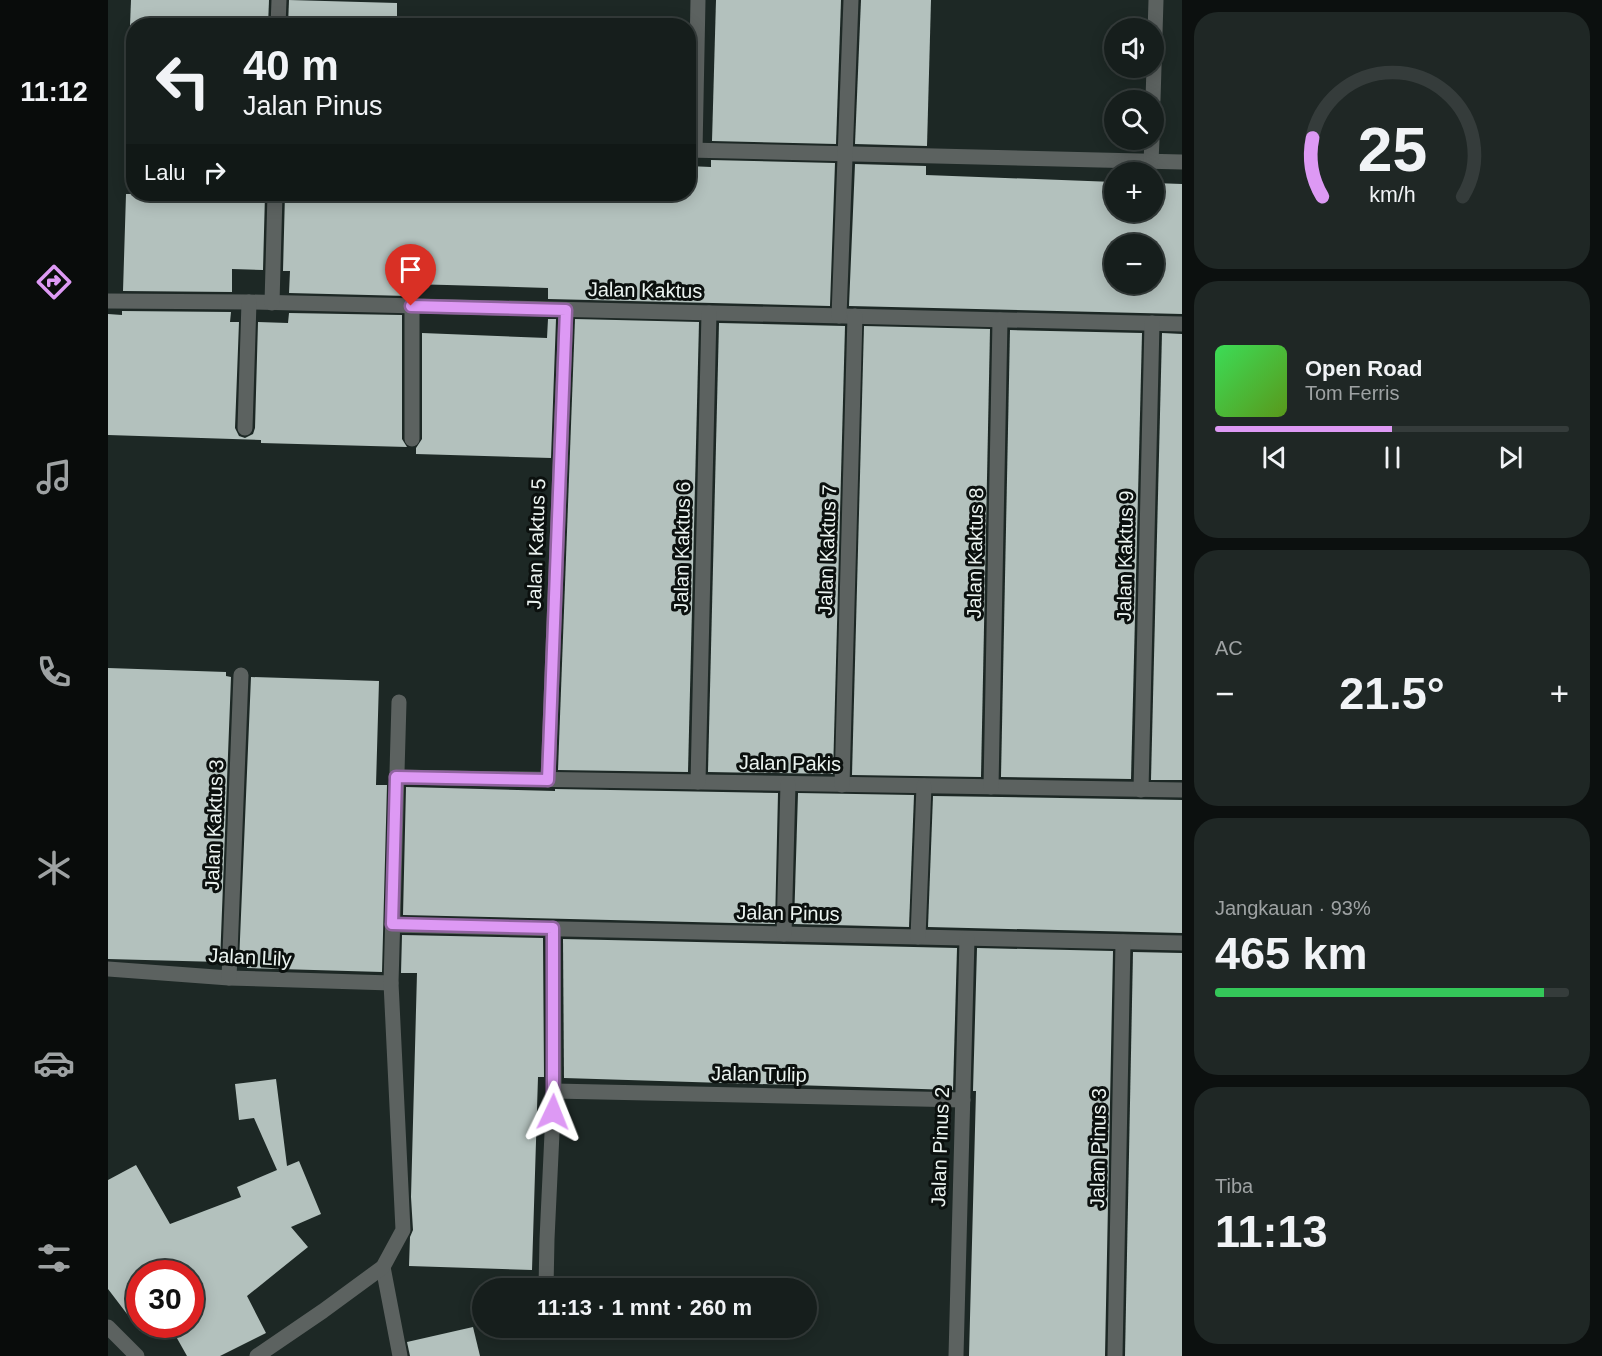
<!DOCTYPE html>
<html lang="id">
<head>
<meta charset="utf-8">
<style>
	:root { --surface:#161e1c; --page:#1f2725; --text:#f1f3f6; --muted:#9ea2a3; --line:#353c3b; --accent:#dd99f4 }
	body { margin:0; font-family:Helvetica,sans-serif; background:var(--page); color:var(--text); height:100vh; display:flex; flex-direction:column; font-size:22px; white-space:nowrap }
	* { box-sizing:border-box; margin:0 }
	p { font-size:20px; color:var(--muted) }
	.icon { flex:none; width:33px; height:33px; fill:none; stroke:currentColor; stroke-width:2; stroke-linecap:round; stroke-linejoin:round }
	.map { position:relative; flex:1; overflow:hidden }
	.details { display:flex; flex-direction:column; gap:12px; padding:12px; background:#0c100f; width:420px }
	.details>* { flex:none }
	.banner { position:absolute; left:18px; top:18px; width:570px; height:183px; border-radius:24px; box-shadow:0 3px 15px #0003,0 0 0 2px var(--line); background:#161e1c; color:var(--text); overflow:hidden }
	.buttons { position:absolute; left:996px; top:18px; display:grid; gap:12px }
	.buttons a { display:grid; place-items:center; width:60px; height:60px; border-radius:50%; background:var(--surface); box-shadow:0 3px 15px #0003,0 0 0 2px var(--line); font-size:30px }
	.speed { position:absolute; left:18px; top:1260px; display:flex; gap:12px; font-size:30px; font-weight:700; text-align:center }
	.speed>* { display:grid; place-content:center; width:78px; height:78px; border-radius:50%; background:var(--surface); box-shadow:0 3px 15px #0003,0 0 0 2px var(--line); line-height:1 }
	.speed .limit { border:9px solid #d22; background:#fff; color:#111 }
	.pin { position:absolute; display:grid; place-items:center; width:51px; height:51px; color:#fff; margin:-62px -26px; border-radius:50% 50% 50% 0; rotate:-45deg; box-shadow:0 0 6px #0007 }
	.pin .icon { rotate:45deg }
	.me { position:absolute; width:66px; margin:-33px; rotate:2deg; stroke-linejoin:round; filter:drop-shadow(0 0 4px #0008) }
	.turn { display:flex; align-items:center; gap:21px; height:126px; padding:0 18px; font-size:27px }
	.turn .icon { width:78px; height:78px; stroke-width:2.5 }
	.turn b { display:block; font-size:42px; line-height:51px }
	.then { display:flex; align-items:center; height:57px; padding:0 18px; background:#0003; gap:12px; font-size:22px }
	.big { font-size:45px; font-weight:800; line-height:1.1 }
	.details .card { flex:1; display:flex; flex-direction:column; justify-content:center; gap:9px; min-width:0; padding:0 21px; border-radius:24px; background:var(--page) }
	.details .dial { align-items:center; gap:0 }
	.dial svg { height:156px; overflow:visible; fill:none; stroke:var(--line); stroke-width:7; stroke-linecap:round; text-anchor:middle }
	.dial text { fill:var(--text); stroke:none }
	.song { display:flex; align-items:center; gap:18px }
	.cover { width:72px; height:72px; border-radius:9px; background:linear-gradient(135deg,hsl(130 70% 55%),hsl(90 70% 35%)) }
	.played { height:6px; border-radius:3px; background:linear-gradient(90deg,var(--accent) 50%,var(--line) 50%) }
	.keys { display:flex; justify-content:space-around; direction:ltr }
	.heat { display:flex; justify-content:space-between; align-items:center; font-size:33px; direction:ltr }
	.charge { height:9px; border-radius:4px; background:linear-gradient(90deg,#34c759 93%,var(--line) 0) }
	.trip { position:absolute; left:364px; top:1278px; width:345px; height:60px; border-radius:30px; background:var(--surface); box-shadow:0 3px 15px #0003,0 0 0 2px var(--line); font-weight:800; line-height:60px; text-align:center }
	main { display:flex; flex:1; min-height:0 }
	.tabs { display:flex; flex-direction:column; width:108px; justify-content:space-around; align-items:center; background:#090c0b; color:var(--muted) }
	.tabs .icon { width:42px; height:42px }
	.tabs .on { color:var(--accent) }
	.tabs b { font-size:27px; color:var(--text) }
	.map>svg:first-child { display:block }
	.building { fill:#b3c1bd; fill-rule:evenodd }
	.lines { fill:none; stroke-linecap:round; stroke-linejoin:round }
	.street { stroke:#5c6260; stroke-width:15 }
	.route-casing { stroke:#90639f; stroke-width:15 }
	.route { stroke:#dd99f4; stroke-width:10 }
	.labels { text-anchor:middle; stroke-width:6; stroke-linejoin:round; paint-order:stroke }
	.street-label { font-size:20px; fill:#ecf4f1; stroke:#0b100e }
</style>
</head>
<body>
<main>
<nav class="tabs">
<b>11:12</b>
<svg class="icon on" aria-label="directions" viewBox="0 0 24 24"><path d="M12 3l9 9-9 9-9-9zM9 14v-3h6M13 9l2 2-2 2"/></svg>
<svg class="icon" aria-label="music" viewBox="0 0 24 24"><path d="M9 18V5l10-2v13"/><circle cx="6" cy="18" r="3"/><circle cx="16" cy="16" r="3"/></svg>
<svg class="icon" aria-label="phone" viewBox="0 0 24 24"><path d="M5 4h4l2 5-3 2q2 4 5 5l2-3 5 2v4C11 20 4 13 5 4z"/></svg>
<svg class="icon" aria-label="climate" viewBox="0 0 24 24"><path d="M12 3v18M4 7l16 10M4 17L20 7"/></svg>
<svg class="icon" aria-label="car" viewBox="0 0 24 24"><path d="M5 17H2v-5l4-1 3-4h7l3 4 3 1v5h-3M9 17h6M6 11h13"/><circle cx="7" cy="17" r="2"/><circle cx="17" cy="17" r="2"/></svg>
<svg class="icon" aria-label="filters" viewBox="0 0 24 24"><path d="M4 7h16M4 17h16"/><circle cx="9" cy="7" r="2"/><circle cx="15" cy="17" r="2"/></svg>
</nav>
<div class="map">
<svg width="1074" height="1356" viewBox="0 0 1074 1356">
	<rect width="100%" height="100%" fill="#1d2825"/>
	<g class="building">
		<polygon points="23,0 161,0 160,26 22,26"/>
		<polygon points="181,0 289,3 289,26 180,26"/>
		<polygon points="608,0 733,0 728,144 604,141"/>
		<polygon points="753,0 823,0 819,146 747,144"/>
		<polygon points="603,160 727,163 722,306 440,299 440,288 339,285 300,284 300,296 181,293 182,271 175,271 177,194 580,194 580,166 603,167"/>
		<path d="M747,164L818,166V175L1006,182V212H1046V183L1074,184V314L741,306ZM1006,244H1046V284H1006Z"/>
		<polygon points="18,194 157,194 155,270 124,269 124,292 15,291"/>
		<polygon points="14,311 123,312 122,322 131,322 127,428 131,436 137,438 145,434 147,428 150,322 180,323 181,313 294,315 294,439 299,447 153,443 153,440 0,435 0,314 14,315"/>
		<polygon points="440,319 448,319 443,458 308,454 308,448 314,439 314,333 439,338"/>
		<polygon points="467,319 591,322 580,772 450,770"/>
		<polygon points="611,323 737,326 725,774 600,772"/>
		<polygon points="756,326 882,329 873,777 744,775"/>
		<polygon points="902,330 1034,333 1023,779 893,777"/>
		<polygon points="1054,333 1074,334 1074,780 1043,780"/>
		<polygon points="0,668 118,672 118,676 123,677 112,962 0,959"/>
		<polygon points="143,677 271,681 268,785 279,785 274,972 139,968 139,963 131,963"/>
		<polygon points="298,787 447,791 447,789 670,793 667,924 295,915"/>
		<polygon points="690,793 806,795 801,927 686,924"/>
		<polygon points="825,796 1074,800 1074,933 820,927"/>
		<polygon points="294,935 435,938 436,1077 430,1077 424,1270 301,1266 302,1237 305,1230 303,1197 309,973 293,973"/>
		<polygon points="455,939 849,948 845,1090 456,1078"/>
		<polygon points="869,948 1005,951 997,1356 861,1356 868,1091 865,1091"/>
		<polygon points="1025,952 1074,953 1074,1356 1017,1356"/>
		<polygon points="168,1079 179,1166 191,1161 213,1214 183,1227 200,1247 139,1296 158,1333 112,1356 79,1356 61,1324 82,1324 82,1274 32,1274 32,1331 0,1289 0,1180 28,1165 62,1224 133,1197 129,1187 169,1170 146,1118 131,1120 127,1084"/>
		<polygon points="365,1327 372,1356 302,1356 299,1342"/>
	</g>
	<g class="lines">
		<g class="street">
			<polyline points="170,26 171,0"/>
			<polyline points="1045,100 1048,0"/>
			<polyline points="580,150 1074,162"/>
			<polyline points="587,150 590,0"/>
			<polyline points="1043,161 1044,140"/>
			<polyline points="0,301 141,302 1074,324"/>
			<polyline points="164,303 167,194"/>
			<polyline points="304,306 304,439"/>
			<polyline points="731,316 743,0"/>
			<polyline points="137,428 141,302"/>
			<polyline points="288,777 1074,790"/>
			<polyline points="440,780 458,310"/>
			<polyline points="590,782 601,313"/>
			<polyline points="734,785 747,316"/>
			<polyline points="883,787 892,320"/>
			<polyline points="1033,790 1044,323"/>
			<polyline points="284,925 1074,943"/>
			<polyline points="676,934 680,784"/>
			<polyline points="810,937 816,786"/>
			<polyline points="0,969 121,978 283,983"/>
			<polyline points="121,978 133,675"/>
			<polyline points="446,1091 855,1100"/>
			<polyline points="275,1267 292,1356"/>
			<polyline points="438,1288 439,1239 446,1091 445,928"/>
			<polyline points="0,1327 29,1356"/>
			<polyline points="149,1356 215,1311 275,1267 295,1230 283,983 291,702"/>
			<polyline points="848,1356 859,939"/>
			<polyline points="1007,1356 1015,942"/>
		</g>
	</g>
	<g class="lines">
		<g class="route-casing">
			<polyline id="route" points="303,306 458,310 440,780 288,777 284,924 445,928 445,1112"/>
		</g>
		<use href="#route" class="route"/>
	</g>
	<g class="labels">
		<g class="street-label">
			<text transform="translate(537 290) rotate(1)" y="7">Jalan Kaktus</text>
			<text transform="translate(428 544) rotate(-88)" y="7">Jalan Kaktus 5</text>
			<text transform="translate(574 547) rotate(-89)" y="7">Jalan Kaktus 6</text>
			<text transform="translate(719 550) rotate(-88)" y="7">Jalan Kaktus 7</text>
			<text transform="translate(867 553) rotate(-89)" y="7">Jalan Kaktus 8</text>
			<text transform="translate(1017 556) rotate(-89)" y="7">Jalan Kaktus 9</text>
			<text transform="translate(682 763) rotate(1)" y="7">Jalan Pakis</text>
			<text transform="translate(106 825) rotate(-88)" y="7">Jalan Kaktus 3</text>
			<text transform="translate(680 913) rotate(1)" y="7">Jalan Pinus</text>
			<text transform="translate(142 957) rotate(3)" y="7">Jalan Lily</text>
			<text transform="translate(651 1074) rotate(1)" y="7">Jalan Tulip</text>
			<text transform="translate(832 1147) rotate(-88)" y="7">Jalan Pinus 2</text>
			<text transform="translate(990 1148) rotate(-89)" y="7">Jalan Pinus 3</text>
		</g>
	</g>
</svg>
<div class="buttons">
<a><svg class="icon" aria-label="sound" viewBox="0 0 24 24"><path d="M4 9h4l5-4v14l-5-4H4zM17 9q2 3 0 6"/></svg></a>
<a><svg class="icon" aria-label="search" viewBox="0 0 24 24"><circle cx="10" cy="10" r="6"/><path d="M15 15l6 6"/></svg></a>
<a>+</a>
<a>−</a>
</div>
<div class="speed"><div class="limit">30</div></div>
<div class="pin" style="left:303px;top:306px;background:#d93025"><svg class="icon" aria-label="arrive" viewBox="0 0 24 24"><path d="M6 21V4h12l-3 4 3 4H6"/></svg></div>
<svg class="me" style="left:445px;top:1112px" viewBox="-20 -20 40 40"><path d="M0-17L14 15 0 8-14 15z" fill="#dd99f4" stroke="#fff" stroke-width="4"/></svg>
<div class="trip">11:13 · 1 mnt · 260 m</div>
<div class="banner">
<div class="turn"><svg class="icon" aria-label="left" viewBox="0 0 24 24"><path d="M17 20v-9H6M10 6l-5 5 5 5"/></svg><div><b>40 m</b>Jalan Pinus</div></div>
<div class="then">Lalu<svg class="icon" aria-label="right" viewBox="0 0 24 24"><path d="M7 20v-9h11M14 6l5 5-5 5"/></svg></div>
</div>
</div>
<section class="details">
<div class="card dial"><svg viewBox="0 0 100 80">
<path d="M14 69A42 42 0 1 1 86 69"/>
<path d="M14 69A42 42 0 0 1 9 39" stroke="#dd99f4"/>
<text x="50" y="56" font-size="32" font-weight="700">25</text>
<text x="50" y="72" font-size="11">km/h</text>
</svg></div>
<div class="card">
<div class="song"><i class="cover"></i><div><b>Open Road</b><p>Tom Ferris</p></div></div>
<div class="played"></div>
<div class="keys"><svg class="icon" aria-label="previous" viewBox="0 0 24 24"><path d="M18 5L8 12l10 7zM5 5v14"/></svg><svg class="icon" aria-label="pause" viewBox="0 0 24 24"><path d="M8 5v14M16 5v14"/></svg><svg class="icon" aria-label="next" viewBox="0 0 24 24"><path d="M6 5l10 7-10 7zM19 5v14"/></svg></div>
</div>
<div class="card"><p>AC</p>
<div class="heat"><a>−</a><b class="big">21.5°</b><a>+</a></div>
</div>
<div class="card"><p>Jangkauan · 93%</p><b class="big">465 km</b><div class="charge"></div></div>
<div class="card"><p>Tiba</p><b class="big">11:13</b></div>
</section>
</main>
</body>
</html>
